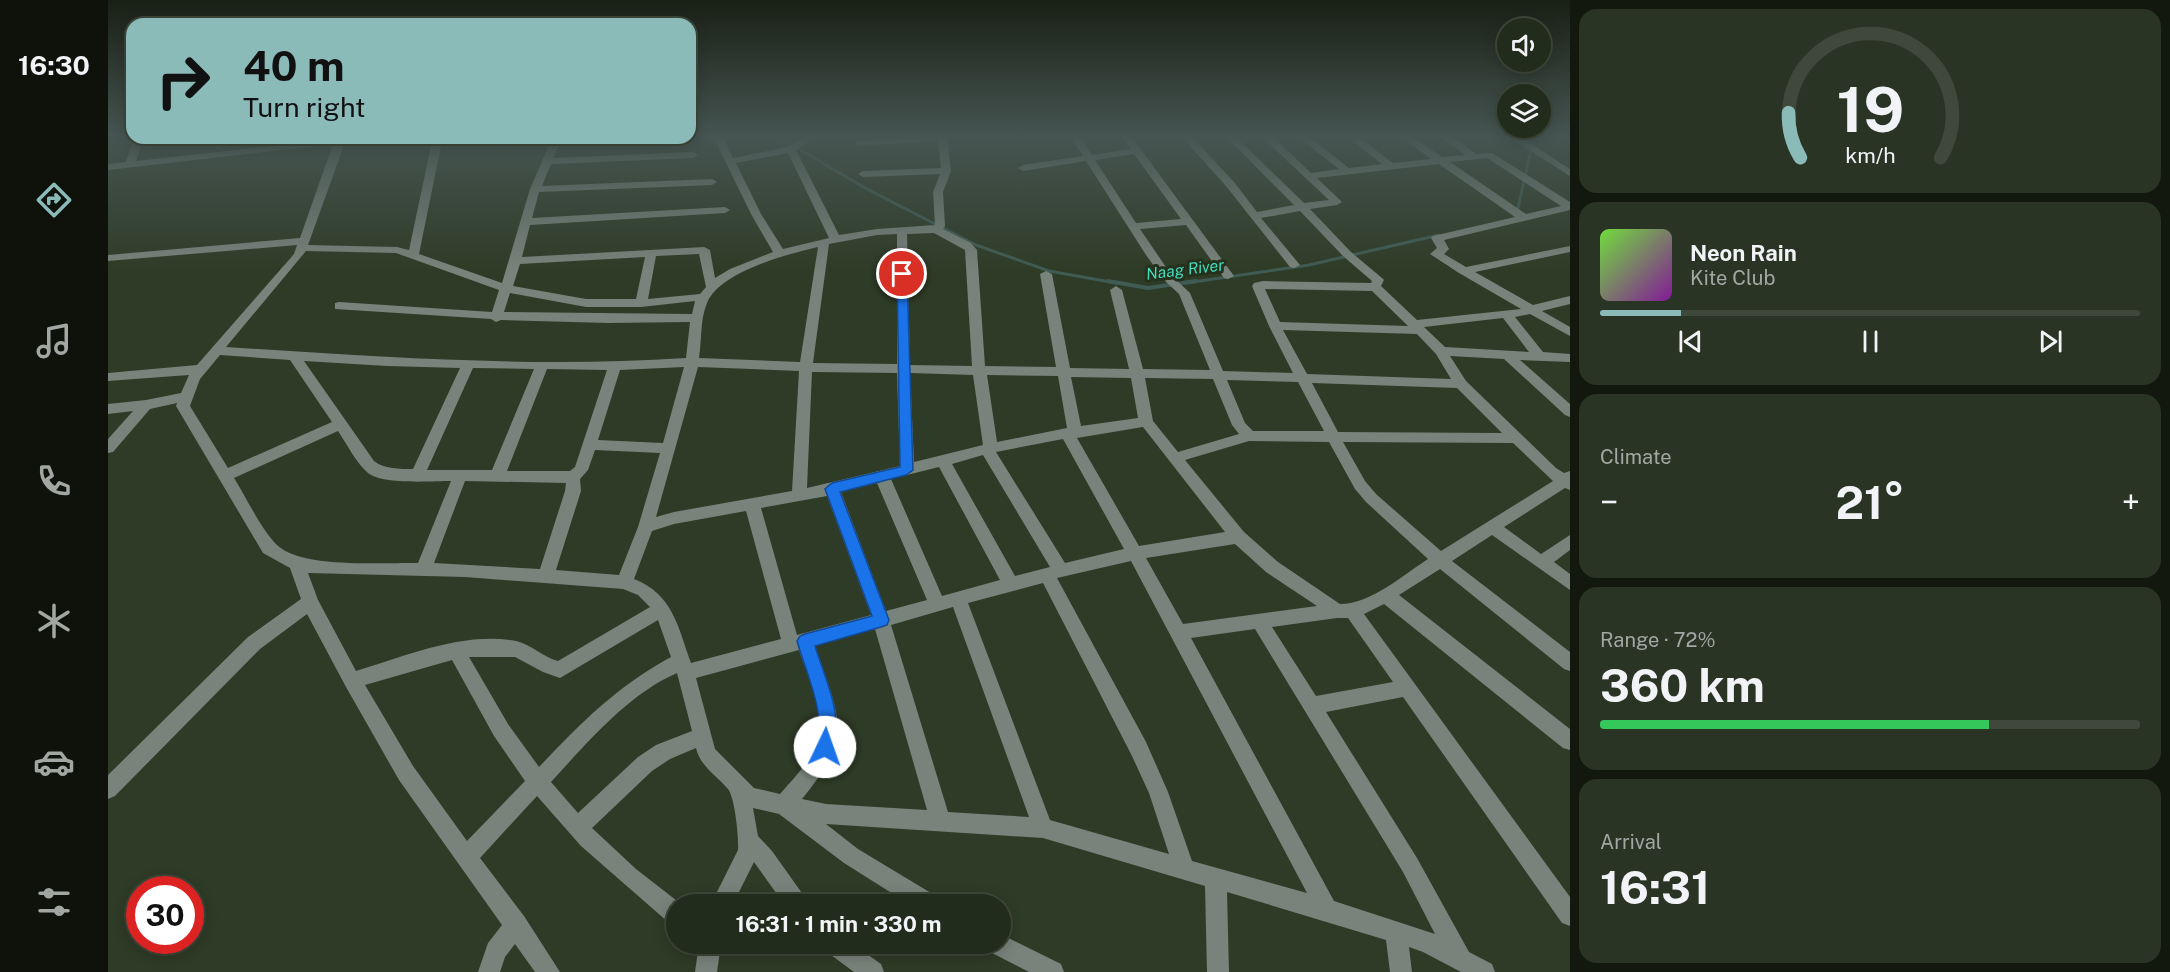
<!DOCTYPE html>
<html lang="en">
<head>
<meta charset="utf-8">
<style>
	:root { --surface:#222c1c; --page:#2a3425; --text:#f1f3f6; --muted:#a2a7a3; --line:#3f483b; --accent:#8bbbb9 }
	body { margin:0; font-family:"Public Sans",sans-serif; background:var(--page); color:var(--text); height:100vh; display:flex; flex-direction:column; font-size:22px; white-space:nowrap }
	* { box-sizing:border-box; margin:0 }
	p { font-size:20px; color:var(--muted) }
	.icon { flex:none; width:33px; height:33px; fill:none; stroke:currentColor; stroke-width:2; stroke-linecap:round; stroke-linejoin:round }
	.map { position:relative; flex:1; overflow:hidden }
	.sheet { display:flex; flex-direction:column; gap:9px; padding:9px; background:#13180f; width:600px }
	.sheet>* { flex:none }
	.banner { position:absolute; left:18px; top:18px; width:570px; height:126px; border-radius:18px; box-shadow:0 3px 15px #0003,0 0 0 2px var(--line); background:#8bbbb9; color:#111; overflow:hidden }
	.buttons { position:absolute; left:1389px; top:18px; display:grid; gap:12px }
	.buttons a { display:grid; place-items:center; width:54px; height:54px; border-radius:50%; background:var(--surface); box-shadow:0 3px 15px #0003,0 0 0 2px var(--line); font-size:30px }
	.speed { position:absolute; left:18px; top:876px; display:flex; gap:12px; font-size:30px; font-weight:700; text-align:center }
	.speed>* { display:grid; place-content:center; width:78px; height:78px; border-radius:50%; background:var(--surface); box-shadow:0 3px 15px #0003,0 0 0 2px var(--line); line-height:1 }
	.speed .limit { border:9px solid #d22; background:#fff; color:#111 }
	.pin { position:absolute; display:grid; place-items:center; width:51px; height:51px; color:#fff; margin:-26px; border:3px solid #fff; border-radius:50%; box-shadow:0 2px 6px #0007 }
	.me { position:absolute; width:66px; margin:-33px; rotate:3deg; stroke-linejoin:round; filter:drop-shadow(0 0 4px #0008) }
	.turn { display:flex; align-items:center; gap:21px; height:126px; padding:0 18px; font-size:27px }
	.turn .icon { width:78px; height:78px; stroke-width:2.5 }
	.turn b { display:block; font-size:42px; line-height:51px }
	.big { font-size:45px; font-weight:700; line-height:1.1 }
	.sheet .tile { flex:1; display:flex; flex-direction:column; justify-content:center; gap:9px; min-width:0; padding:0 21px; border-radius:18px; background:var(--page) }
	.sheet .dial { align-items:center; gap:0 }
	.dial svg { height:156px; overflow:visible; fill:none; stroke:var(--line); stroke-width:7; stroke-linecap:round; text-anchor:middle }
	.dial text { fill:var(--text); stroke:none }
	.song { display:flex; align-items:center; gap:18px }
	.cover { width:72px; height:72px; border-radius:9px; background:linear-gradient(135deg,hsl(100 70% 55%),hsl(290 70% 35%)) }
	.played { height:6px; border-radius:3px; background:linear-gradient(90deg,var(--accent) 15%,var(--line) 15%) }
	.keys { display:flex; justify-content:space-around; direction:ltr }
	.heat { display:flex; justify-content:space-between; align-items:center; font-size:33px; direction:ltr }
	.charge { height:9px; border-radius:4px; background:linear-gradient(90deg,#34c759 72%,var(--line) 0) }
	.trip { position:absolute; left:558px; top:894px; width:345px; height:60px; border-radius:30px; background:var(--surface); box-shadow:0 3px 15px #0003,0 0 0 2px var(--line); font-weight:700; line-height:60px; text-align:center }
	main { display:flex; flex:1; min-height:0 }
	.menu { display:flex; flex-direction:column; width:108px; justify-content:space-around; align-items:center; background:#0e120b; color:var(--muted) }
	.menu .icon { width:42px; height:42px }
	.menu .on { color:var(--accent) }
	.menu b { font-size:27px; color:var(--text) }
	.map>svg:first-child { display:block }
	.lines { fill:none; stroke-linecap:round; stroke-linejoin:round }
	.stream-far1 { stroke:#405b53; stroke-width:3 }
	.stream { stroke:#405b53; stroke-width:4 }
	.minor { fill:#78837b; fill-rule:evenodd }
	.route { fill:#1a73e8; stroke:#114b97; stroke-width:1.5 }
	.labels { text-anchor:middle; stroke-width:6; stroke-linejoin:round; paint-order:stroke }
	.far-water-label { font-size:16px; font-style:italic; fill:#40ddbe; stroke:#25311c }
</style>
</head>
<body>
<main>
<nav class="menu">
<b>16:30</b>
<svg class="icon on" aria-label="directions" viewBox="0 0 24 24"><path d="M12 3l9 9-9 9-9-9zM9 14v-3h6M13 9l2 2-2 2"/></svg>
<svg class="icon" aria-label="music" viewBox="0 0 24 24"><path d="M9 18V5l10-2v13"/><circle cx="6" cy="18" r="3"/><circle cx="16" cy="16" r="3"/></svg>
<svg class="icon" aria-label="phone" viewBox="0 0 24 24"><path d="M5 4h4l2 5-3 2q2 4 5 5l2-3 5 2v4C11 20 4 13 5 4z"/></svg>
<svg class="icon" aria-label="climate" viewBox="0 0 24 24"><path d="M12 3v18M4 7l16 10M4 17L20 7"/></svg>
<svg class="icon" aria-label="car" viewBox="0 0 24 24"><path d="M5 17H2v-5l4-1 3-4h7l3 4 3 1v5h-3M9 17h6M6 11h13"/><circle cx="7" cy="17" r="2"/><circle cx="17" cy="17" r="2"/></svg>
<svg class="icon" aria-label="filters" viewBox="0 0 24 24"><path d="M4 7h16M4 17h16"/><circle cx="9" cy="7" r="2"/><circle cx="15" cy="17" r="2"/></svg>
</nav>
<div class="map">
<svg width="1462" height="972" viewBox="0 0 1462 972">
	<rect width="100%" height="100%" fill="#2e3b26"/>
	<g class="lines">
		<g class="stream-far1">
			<polyline points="657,136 681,143 757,188 868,245 941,271 1008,283"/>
			<polyline points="1409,212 1426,136"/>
			<polyline points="1078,283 1201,265 1331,235"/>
		</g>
		<polyline class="stream" points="1000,281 1040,288 1088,281"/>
		<g class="minor">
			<path d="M21,136L29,138L33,146L28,161L236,138L234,151L200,245L289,247L301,250L323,146L312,138L330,140L333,146L311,254L394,283L422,189L444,138H454L445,158L585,152L590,155L585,158L443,164L434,186L604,179L609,182L604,185L431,192L424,218L617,207L622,210L617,213L422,225L414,257L596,247L602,250L607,278L622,269L665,252L643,214L605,136H615L625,158L680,147L697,136H709L688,150L731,235L769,229L827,225L825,192L832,174L755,177L750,174L755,171L833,168L830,141L751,146L748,145V141L839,136L843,171L835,192L837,226L835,229L863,243L869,250L877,366L948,367L932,274L938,271L944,274L962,368L1021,369L1002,290L1008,286L1014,290L1035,369L1102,370L1071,294L1056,280L1038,255L978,161L915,171L910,168L915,165L975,156L962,136H972L984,155L1023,149L1013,136H1023L1126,276L1120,279L1116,278L1078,225L1032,229L1064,276L1082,293L1115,371L1185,373L1161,326L1144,286L1146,283L1155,281L1263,283L1264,281L1235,256L1192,211L1153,218L1192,265L1186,268L1182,267L1118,186L1073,136H1083L1126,182L1149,212L1186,205L1117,136H1127L1196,203L1221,200L1153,136H1164L1203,173L1231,169L1189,136H1200L1241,168L1274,164L1238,136H1249L1285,163L1323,159L1292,136H1303L1334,157L1357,155L1332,136H1343L1368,154L1384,153L1462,202V210L1336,240L1341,249L1336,254L1358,267L1462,246V252L1367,272L1425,305L1462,296V304L1434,311L1462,327V336L1422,314L1407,317L1435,352L1462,354V362L1412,360L1462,404V417L1457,415L1396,359L1342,356L1358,381L1448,468L1456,473L1462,471V490L1457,488L1396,527L1433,554L1462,535V550L1446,562L1462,574V590L1384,535L1344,561L1462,652V671L1456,669L1332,569L1291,595L1462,729V750L1455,748L1276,604L1256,614L1462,897V926L1454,923L1295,697L1218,712L1309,858L1361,952L1384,964L1387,972H1353L1315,952L1301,947L1304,972H1282L1278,940L1119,892L1121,972H1099L1097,886L935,838L718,824L750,849L828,896L831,904H801L736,863L671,814L645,808L650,836L664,851L696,896L699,904H676L646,862L625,904H603L630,850C631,838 627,798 620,789C608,775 592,766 588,748L562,759L544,771L484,828L528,869L573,904H568V925L560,922L473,846L429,796L372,858L416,916L452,972H427L407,944L397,957L392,972H370L380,943L394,925L291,780L238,687L199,614L152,649L7,796L0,799V775L140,637L193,599L182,568L155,553L68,406L69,403L42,409L5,452L0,453V439L25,411L0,414V404L38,400L73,393L81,375L0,381V373L89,365L186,254L189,245L0,261V255L192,238L225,144L0,170V164L18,162L23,146ZM680,153L721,238L675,249L653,214L628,163ZM1026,154L1073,219L1028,223L987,160ZM1379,158L1453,206L1418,214L1342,162ZM1331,164L1407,217L1325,236L1323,238L1329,248L1322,254L1351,273L1413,309L1309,320L1273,286L1276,280L1274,278L1243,252L1202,209L1229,205L1234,202L1209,178ZM826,233L857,250L864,366L802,365L799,234ZM789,234V364L705,363L721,244L769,235ZM710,247L692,362L591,358C594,339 592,320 599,303C611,272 680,254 710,247ZM198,251L288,253L391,290L384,312L231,302L227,303V309L383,319L388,322L393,320L500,323L582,322L578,358C426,368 271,357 118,347ZM591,254L598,287L592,294L540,299L548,256ZM537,257L528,299H478L405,286L412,264ZM1157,289L1264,291L1300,326L1172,322ZM402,293L478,307H533L587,301L584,314L396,312ZM1395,318L1421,352L1337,347L1316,327ZM1175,330L1309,334L1328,354L1343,379L1199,374ZM112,355L182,360L224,422L120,468L82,406L92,379ZM196,361L279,366L352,368L305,469C292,469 276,469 266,461ZM576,367L555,443L490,440L512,370ZM590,367L691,371L684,491L566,512L548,517ZM365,368L426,369L384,470H319ZM439,369L499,370L467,467L462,471H399ZM704,372L789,373L792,466L699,488ZM802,373L865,375L875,445L806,462ZM879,375L950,376L959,428L889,442ZM963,377L1023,378L1030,418L973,426ZM1037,378L1105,379L1124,425L1131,434L1070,452L1045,421ZM1119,380L1190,382L1216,431H1145L1137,423ZM1204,383L1349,388L1394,433L1230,432ZM1035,427L1117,532L1031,546L969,438ZM230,431C239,444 248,463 260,473C276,485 323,481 343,481L310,563C275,562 189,570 166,542C150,523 139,499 126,478ZM955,439L1016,549L957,563L888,452ZM1141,441L1221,442L1247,489L1258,502L1320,559C1295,575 1263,604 1232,604L1170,562L1136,532L1077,460ZM1235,442L1405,443L1445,481L1333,551L1268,494L1257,481ZM487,450L552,453L530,527L511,575L448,570L473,491L472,479L480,470ZM875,455L942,567L907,576L844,464ZM831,467L892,580L834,596L783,479ZM357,481L458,483L457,491L432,569L326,563ZM769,483L819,600L778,611L733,492ZM719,496L763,615L689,635L653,508ZM638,511L673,639L583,663C570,627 565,594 526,579L544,531L566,524ZM1127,544L1158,572L1209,606L1075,624L1038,558ZM1023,561L1199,893L1084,861L1060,792L1038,742L949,578ZM200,573L357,577L515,589L530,595L542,607L450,661C435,657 424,645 408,641C356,631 297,656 248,671L210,600ZM935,583L1024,756L1041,793L1061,854L942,820L860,603ZM845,607L921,817L840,812L783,625ZM1229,618H1240L1285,682L1208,696L1164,627ZM550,620L563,657C508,687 474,722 431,767L400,724L361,657H407L435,672L452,678ZM767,629L819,810L718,804L694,799C747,734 731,718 707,645ZM1147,629L1295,872L1327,934L1226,901L1083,638ZM691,650C699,675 720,720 709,745C701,763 685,779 672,794L646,788L607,749L588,678ZM344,660L386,736L417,781L359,841L305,766L257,685ZM569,673L584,731L548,745L530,757L470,813L443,782C480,742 519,695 569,673Z"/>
			<polygon points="921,136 933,136 928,139"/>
			<polygon points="1399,136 1411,136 1462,169 1462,176"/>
			<polygon points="892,934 953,964 956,972 921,972 882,952 879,944 892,944"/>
			<polygon points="591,944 613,944 609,972 587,972"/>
			<polygon points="716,944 745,944 773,964 776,972 746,972 719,952"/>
		</g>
	</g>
	<linearGradient id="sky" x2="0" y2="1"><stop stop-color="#192015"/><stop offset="0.5" stop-color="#465552"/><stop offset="1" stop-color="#465552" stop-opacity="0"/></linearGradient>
	<rect width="1462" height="272" fill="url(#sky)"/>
	<path class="route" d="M794,271L799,274L805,470L798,475L732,492L781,620L779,625L773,627L707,646C717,679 738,719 723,753L717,755L711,753L708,747C719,714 698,673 689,641L692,636L697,634L764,616L717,489L724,483L792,467L789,274Z"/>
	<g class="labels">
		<g class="far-water-label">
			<text transform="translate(1077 269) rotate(-7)" y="6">Naag River</text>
		</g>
	</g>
</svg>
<div class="buttons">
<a><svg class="icon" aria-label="sound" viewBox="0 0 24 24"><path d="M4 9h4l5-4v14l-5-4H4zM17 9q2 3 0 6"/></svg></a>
<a><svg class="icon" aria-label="layers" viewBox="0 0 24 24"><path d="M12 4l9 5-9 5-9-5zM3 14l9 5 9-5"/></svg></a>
</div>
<div class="speed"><div class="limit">30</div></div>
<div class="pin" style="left:794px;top:274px;background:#d93025"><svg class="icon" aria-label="arrive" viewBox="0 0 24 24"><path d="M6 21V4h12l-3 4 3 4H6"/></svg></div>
<svg class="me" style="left:717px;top:747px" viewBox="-20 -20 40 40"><circle r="19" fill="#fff"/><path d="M0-13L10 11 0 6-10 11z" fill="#1a73e8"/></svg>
<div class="trip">16:31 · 1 min · 330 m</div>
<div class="banner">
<div class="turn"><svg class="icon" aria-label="right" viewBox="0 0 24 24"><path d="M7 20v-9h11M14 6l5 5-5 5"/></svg><div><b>40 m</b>Turn right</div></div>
</div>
</div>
<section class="sheet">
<div class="tile dial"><svg viewBox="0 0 100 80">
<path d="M14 69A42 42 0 1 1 86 69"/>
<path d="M14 69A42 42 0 0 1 8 46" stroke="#8bbbb9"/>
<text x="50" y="56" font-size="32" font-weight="700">19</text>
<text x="50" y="72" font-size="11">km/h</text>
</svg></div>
<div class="tile">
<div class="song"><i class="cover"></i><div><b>Neon Rain</b><p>Kite Club</p></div></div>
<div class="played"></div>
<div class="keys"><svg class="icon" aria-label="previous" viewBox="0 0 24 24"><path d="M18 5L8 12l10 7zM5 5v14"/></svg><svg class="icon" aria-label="pause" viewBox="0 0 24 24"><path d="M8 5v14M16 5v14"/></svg><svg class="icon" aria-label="next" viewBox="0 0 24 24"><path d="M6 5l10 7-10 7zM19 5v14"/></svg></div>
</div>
<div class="tile"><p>Climate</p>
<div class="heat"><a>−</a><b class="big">21°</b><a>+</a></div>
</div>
<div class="tile"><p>Range · 72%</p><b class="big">360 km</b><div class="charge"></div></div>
<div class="tile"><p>Arrival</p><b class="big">16:31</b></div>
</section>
</main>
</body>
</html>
